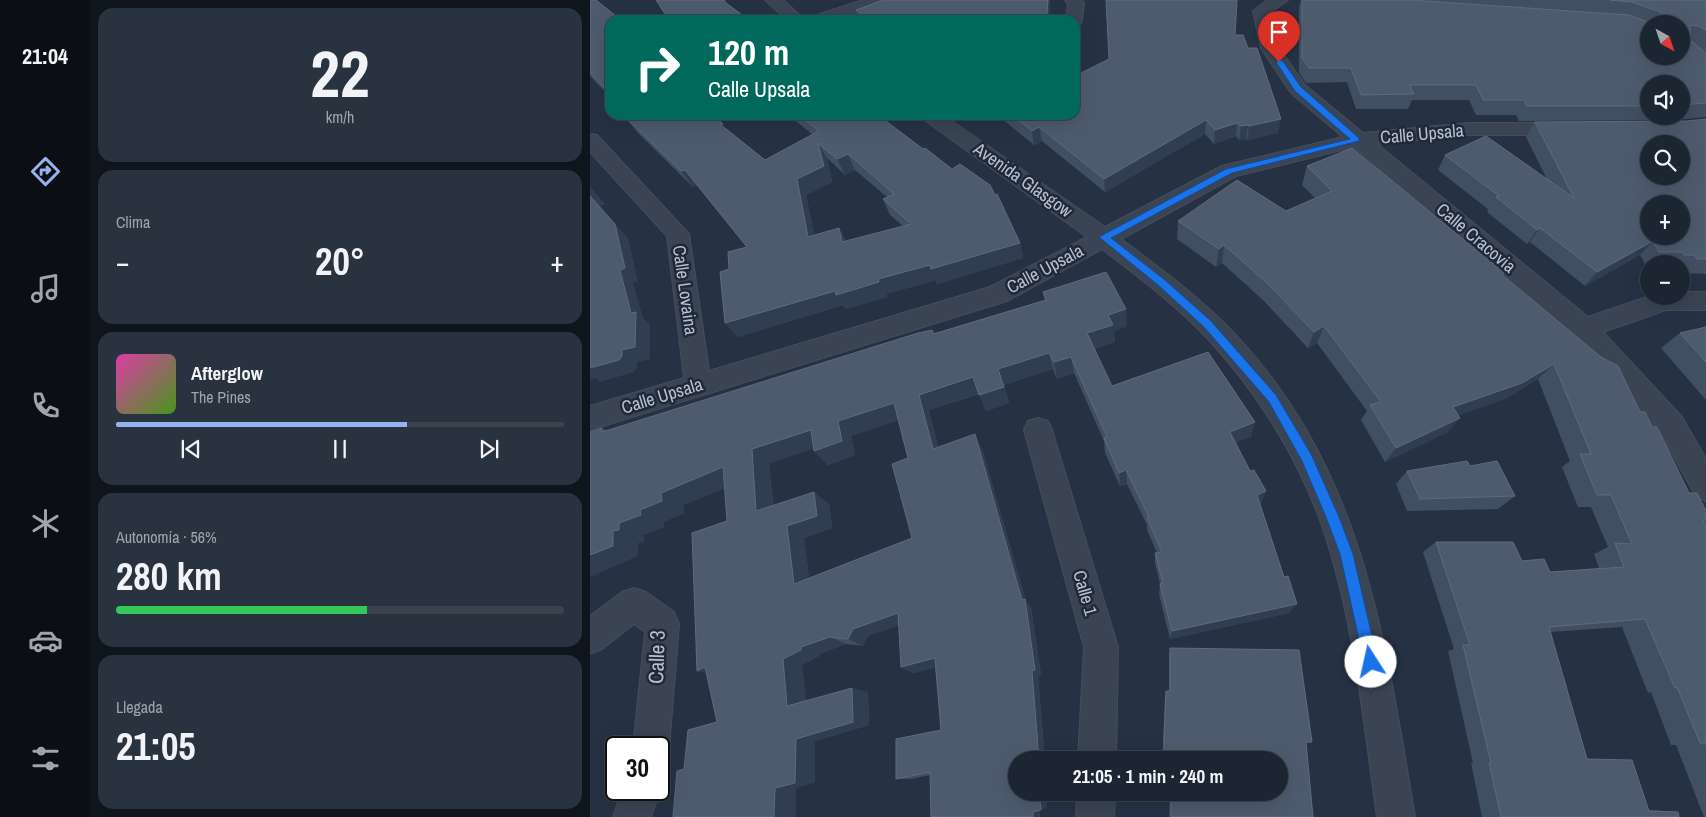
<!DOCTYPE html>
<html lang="es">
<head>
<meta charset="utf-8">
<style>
	:root { --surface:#1c2633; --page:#29323f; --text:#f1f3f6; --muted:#a0a5ac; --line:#3a434e; --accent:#95b2f1 }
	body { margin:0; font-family:"Archivo Narrow",sans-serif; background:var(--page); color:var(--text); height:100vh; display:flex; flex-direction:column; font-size:19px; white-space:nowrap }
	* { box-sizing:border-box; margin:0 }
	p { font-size:16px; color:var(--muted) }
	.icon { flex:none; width:28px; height:28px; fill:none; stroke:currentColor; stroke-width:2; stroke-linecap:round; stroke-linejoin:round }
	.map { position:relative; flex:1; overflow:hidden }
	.drawer { display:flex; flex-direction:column; gap:8px; padding:8px; background:#0f151c; width:500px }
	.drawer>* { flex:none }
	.hud { position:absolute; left:15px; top:15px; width:475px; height:105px; border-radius:15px; box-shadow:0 5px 20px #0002,0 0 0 1px var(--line); background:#00695c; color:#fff; overflow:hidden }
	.needle { width:32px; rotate:140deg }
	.tools { position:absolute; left:1050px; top:15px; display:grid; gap:10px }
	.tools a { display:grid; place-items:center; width:50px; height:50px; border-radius:50%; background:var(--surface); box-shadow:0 5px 20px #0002,0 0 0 1px var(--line); font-size:25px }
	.speed { position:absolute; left:15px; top:736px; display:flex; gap:10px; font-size:25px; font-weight:700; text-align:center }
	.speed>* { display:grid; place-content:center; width:65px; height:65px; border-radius:50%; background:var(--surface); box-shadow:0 5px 20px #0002,0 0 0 1px var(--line); line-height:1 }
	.speed .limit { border:2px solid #111; border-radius:8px; background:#fff; color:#111 }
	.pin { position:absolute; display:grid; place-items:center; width:42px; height:42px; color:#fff; margin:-51px -21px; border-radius:50% 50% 50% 0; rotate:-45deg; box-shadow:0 0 5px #0007 }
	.pin .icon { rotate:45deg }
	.me { position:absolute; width:55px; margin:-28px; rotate:350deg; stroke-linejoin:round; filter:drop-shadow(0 0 4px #0008) }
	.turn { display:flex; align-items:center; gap:18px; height:105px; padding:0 20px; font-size:22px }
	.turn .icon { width:65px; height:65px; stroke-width:2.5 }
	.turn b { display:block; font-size:35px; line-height:42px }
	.big { font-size:38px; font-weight:800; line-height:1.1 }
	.drawer .widget { flex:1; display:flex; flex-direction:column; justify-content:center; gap:8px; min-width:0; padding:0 18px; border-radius:15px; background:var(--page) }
	.drawer .dial { align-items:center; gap:0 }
	.dial b { font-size:65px; line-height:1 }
	.song { display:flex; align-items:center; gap:15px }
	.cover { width:60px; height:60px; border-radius:8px; background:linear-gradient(135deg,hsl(320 70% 55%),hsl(100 70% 35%)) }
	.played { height:5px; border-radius:2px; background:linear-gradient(90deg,var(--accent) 65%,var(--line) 65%) }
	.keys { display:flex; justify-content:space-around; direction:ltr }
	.heat { display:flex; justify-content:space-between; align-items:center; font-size:28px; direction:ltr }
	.charge { height:8px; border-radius:4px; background:linear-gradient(90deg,#34c759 56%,var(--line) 0) }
	.trip { position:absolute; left:418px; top:751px; width:280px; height:50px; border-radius:25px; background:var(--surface); box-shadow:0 5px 20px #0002,0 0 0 1px var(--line); font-weight:800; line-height:50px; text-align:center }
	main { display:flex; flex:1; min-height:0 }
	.tab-bar { display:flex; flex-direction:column; width:90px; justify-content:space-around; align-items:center; background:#0b0f14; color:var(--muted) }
	.tab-bar .icon { width:35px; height:35px }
	.tab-bar .active { color:var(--accent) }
	.tab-bar b { font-size:22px; color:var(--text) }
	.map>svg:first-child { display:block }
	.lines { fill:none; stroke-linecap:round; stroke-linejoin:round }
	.street-casing { stroke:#444d5d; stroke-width:2 }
	.street { fill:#3a4453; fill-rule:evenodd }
	.wall { fill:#414f62; fill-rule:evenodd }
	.shaded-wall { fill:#313e51 }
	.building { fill:#4e5b6e; stroke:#5e6b7c; fill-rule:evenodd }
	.route { fill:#1a73e8; stroke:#114b97 }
	.labels { text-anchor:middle; stroke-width:5; stroke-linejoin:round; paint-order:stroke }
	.street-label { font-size:18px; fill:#b8c0cd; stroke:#1f2939 }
	.near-street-label { font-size:21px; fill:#b8c0cd; stroke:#1f2939 }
</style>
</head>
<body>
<main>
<nav class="tab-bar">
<b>21:04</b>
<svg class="icon active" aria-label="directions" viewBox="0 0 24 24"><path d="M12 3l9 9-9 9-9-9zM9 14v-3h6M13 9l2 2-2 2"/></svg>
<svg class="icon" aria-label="music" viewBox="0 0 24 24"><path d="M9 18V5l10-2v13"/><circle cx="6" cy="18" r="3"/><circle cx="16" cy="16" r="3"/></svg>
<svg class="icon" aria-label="phone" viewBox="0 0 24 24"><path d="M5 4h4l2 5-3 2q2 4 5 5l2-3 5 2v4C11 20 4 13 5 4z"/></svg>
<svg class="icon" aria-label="climate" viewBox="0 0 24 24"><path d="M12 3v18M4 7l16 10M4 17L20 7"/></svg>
<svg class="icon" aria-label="car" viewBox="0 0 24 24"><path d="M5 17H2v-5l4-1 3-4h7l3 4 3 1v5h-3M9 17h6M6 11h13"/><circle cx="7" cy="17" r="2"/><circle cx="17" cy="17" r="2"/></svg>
<svg class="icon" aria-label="filters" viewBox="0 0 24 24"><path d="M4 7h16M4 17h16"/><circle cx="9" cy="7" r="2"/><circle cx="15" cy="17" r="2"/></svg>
</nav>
<section class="drawer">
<div class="widget dial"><b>22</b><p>km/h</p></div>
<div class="widget"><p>Clima</p>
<div class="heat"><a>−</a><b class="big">20°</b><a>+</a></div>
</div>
<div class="widget">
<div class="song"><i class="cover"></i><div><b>Afterglow</b><p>The Pines</p></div></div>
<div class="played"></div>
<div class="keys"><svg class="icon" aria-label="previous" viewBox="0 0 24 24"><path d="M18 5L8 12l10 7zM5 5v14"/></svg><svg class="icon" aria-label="pause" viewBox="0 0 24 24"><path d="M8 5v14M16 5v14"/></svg><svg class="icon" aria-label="next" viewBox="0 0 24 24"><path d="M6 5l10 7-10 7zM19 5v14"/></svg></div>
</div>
<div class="widget"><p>Autonomía · 56%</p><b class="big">280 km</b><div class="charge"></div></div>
<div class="widget"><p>Llegada</p><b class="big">21:05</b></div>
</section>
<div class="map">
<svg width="1116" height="817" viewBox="0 0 1116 817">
	<rect width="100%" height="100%" fill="#263244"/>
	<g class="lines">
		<g class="street-casing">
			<g id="street">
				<polygon points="175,0 193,0 215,20 197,20"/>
				<polygon points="273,0 297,0 295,3 247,20 222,20 224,16"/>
				<polygon points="475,0 492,0 494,3 492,20 490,24 485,25 485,20 476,20 478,4"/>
				<path d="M678,0H698L680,13L689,48L715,85L773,133L878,123H977L984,125L987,129L984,133L977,135H878L787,144L998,317L1060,296H1091V292H1116V310H1076L1013,332L1092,417L1116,459V501L1106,497L1072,435L985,335L764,147L646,176L531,239C567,266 604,293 636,325C773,464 794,634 825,817H787C773,719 764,617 731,523C707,456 667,392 619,340C587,306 549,277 512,249L417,301L0,430V406L94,378L77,236L0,152V134L7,135L99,234L119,371L400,287L497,237L333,119L330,115H353L515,227L632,166L753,137L701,93L671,48L663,11Z"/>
				<polygon points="448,418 458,421 462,430 528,647 526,760 488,760 494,647 434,430 438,421"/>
				<polygon points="44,588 56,592 84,612 89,624 79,748 74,761 69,763 69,748 43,748 55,632 44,624 12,649 0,654 0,616 32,592"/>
				<polygon points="69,787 70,790 61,817 23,817 32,790 69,790"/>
				<polygon points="487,792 525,792 524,817 486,817"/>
			</g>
		</g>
		<use href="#street" class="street"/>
	</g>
	<g class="wall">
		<polygon points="0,0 20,20 20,97 0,76"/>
		<polygon points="293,0 460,0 459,20 269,20 266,10"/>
		<path d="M711,0H1116V117L1085,120L929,121L926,115H886L879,100H822L818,109H766L757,82L716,83L709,73V7ZM1059,24H1091L1059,56ZM1059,84H1091V116H1059Z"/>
		<polygon points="645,35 688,133 657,140 656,139 649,140 646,136 624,144 615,134 515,192 452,141 444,145 407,115 485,115"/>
		<path d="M198,115H288L333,149L362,169L405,195L430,243L433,258L347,284L346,280L296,294L297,297L256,309L253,305L148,337L135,323L139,269L157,247L107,185L103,187L47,132L34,116L137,129L175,160L222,134ZM237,158L255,175L265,170L297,197L293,199L300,215L313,226L256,241L249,228L224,235L216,195L242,182Z"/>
		<polygon points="1116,119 1116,274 1092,273 1091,271 1091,264 1059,264 1059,266 1056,266 1050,255 995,286 940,242 937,244 897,212 898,209 848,170 855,155 957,179 936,137 945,122 1097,121"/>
		<polygon points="717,166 914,273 913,275 1050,412 1062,427 1099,493 1116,511 1116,523 1115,523 1116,526 1116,817 1114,817 1086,745 1081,745 1061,692 1058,693 1032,627 960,632 997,759 1059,810 1088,812 1089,817 892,817 881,763 883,763 858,651 864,649 833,552 846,542 932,561 960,572 1009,568 1004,554 1018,547 1001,507 988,507 972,467 980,461 948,379 917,398 869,415 858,432 795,462 771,420 777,411 727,343 718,348 674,301 632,263 626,267 587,239 588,221 696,211 725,198 712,185"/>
		<path d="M453,292L537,326L524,331L525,342L504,349L522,386L661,437L645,442L660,471L676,491L670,504L699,613L580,639L569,594L570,584L565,563V553H567L557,530V525L537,484L530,486L515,453L514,441L484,373L467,379L463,369L414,385L419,403L396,411L389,394L339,410L348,447L392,449L436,601L441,608L451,675L448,676L455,760H426V792H455L457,808L450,810V817H341L340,775L320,779H306L351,730L345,667L324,673L311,667L309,625L278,636L273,646L256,644L229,654V656L212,665L216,701L278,692L279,725L225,741V782L206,788V817H83L94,769L127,722L137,521L135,488L93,505L94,513L73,522L74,527L53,535L54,541L48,543V556L12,428L17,431L455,300ZM308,420L318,458L322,538L219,578L214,538L242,528L239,504L183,505L179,463L224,448V451L238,465L265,455L261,436Z"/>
		<polygon points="1116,327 1116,400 1071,348 1090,333"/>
		<polygon points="880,466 925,496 908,509 817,511 806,484 817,471"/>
		<polygon points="580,648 722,742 716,743 723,817 579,817 580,792 689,792 689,760 573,760 573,741 575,696 576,691 579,691 579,654"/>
	</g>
	<g class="shaded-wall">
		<polygon points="458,0 460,0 459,20 458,20 457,15"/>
		<polygon points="691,119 688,133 657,140 659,126"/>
		<polygon points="616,120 615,134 515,192 514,179"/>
		<polygon points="647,123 646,136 624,144 625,130"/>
		<polygon points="658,125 656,139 649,140 651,126"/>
		<polygon points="449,127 452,141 444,145 442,131"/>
		<polygon points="228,143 237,158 242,182 216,195 227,252 218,237 207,179"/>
		<polygon points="258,154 265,170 255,175 247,159"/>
		<polygon points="95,170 107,185 103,187 91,171"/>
		<polygon points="0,186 15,204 10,207 38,238 48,281 43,283 53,318 60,324 60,359 47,362 47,368 44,372 10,382 5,378 0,380 0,368 32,350 41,313 30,270 0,196"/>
		<polygon points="249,228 257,244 252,242"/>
		<polygon points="950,228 940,242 937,244 947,230"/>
		<polygon points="1063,241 1050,255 995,286 1007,272"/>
		<polygon points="430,243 433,258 347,284 346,280 296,294 297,297 256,309 253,305 148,337 135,323 245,291 340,265"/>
		<polygon points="634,245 632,263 626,267 629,249"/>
		<polygon points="536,309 537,326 524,331 525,342 500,350 497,333 518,315"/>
		<polygon points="734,326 727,343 718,348 724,332"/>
		<polygon points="459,353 463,369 414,385 419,403 396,411 389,395 408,369"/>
		<polygon points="481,357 484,373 467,379 464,362"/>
		<polygon points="964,364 948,379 917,398 851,422 863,407"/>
		<polygon points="383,377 390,393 339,410 352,463 343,449 329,395"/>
		<polygon points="304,403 315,418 261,436 265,455 238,465 224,451 248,421"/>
		<polygon points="870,418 858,432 795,462 806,448"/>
		<polygon points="665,422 661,437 636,446 640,432"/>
		<polygon points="221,430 235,445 179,463 184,523 166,511 162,449"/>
		<polygon points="385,434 392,449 436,601 441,608 451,675 448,676 455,760 449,760 442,671 432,600"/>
		<polygon points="133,467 152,481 93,505 94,513 73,522 74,527 53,535 54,541 48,543 48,556 0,577 0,555 23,531 29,523 50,510 71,493"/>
		<polygon points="536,470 537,484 530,486 529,473"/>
		<polygon points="676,491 671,504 662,508 667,495"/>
		<polygon points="224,492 239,504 242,528 214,538 221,593 204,584 197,526"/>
		<polygon points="707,604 699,613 580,639 582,631"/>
		<polygon points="308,613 321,621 278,636 273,646 258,639 263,629"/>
		<polygon points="240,637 256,644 229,654 229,656 212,665 217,709 197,706 193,659 211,647"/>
		<polygon points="345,658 356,664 324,673 311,667"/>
		<polygon points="115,667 130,677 107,671"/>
		<polygon points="262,688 278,692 279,725 225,741 225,782 206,788 206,817 184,817 185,788 206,739"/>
		<polygon points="449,792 455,792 457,808 451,810"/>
		<polygon points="450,810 450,817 443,817 443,812"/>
	</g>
	<g class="building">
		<polygon points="0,0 6,0 31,20 20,20 20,94 0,73"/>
		<polygon points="66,0 134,0 136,3 159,20 79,20"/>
		<polygon points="293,0 458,0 457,15 407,17 411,20 278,20 266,10"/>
		<polygon points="516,0 647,0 645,35 653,35 658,48 667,48 691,119 659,126 658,125 651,126 647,123 625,130 616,120 514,179 449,127 442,131 422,115 485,115 485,76 519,59"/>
		<polygon points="712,0 820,0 1039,15 1064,24 1059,24 1059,56 1091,56 1091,24 1070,24 1071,12 1042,2 1020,0 1116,0 1116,31 1109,26 1100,25 1100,40 1116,53 1116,103 1091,105 1091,84 1059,84 1059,106 937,106 934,100 893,100 886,85 820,85 824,94 771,95 761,68 719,68 712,58"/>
		<path d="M36,115H123L133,124L131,125L175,160L229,131L209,115H288L333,149L335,148L362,169L370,164L400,185L405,195L407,194L430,243L341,269L340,265L288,279L289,282L246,295L245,291L135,323L130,272L139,269L138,252L157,247L95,170L91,171L34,116ZM228,143L247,159L258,154L304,194L293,199L321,224L252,242L249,228L218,237L207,179L234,166Z"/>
		<path d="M1116,119V259H1107L1104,255H1094L1092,252H1069L1063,241L1007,272L950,228L947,230L906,197L909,196L855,155L896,136L984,198L945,122L1097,121ZM1059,144H1091V176H1059ZM1059,204H1091V236H1059Z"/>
		<polygon points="762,148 914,273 912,275 1011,357 1028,366 1050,412 1055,412 1062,427 1067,427 1099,493 1107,493 1116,511 1116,520 1113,520 1116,526 1116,745 1115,743 1110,743 1087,687 1085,688 1055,619 959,627 997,759 1042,760 1059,811 1088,812 1089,817 911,817 899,763 901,763 873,645 880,645 846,542 923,542 932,561 954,559 960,572 1034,567 1025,543 1042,544 1021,495 1007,495 990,454 1001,454 964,364 932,383 863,407 870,418 806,448 780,405 791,402 734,326 724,332 678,284 634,245 629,249 588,221 647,180 696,211 742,191 717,166"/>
		<polygon points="0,196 25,224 35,268 30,270 41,313 46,312 45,347 32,350 32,356 29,360 0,368"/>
		<path d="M516,272L536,309L518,315L523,325L497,333L522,386L618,352L665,422L640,432L660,471L664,470L676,491L667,495L694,577L698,576L707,604L582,631L570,584L573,583L565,553L572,552L557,518L559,517L536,470L529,473L514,438L517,437L481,357L464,362L459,353L408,369L414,387L389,395L383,377L329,395L343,449L385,434L432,600L435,599L445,670L442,671L449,760H426V792H449L451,810L443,812V817H341L340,772L306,779V739L351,730L345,658L311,667L308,613L263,629L258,639L240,637L211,647V650L193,659L197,706L262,688L263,722L206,739L205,783L185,788L184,817H83L87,771L94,769L98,730L127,722L115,667L107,671L102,533L137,521L133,467L71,493L72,501L50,510L51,515L29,523V530L23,531V546L0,555V432L12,428V432L328,333L342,330L344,334L456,300L453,292ZM304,403L318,458L302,464L322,538L204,584L197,526L227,516L224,492L166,511L162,449L221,430L224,451L252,441L248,421Z"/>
		<polygon points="1116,327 1116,362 1090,333"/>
		<polygon points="877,461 880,466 907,461 925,496 830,499 817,471"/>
		<polygon points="580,648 709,650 722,742 716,742 723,817 581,817 581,792 689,792 689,760 574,760 574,739 576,691 580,691"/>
	</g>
	<polygon class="route" points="687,60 692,60 711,87 769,138 769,141 642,173 521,238 575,280 621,321 686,395 721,454 749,517 763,554 788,662 786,667 781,669 776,667 774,662 750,554 736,517 712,461 679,402 614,327 568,285 509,237 636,169 760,139 705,91 686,62"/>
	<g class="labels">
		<g class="street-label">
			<text transform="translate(832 134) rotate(-5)" y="6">Calle Upsala</text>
			<text transform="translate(433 180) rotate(35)" y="6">Avenida Glasgow</text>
			<text transform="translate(886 238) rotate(40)" y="6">Calle Cracovia</text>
			<text transform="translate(455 269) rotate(-28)" y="6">Calle Upsala</text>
			<text transform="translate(95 290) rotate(82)" y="6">Calle Lovaina</text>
			<text transform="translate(72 396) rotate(-17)" y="6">Calle Upsala</text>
			<text transform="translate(495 593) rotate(74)" y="6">Calle 1</text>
		</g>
		<g class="near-street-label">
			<text transform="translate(67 657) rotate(-88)" y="7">Calle 3</text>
		</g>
	</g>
</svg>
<div class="tools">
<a><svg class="needle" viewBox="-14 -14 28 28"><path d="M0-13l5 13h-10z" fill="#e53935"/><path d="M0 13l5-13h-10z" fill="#a0a5ac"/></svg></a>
<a><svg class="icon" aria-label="sound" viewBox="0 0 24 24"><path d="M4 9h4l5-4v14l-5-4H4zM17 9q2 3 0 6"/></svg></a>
<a><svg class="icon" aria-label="search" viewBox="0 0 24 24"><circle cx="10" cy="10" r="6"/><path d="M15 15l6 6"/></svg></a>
<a>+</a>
<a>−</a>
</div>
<div class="speed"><div class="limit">30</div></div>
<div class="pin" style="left:689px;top:62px;background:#d93025"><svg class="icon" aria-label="arrive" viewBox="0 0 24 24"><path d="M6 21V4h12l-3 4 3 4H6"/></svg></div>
<svg class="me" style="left:781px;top:662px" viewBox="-20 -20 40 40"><circle r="19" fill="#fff"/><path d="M0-13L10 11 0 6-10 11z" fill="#1a73e8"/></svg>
<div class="trip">21:05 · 1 min · 240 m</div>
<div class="hud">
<div class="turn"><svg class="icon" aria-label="right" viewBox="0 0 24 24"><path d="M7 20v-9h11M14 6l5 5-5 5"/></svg><div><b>120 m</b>Calle Upsala</div></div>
</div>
</div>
</main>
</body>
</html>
